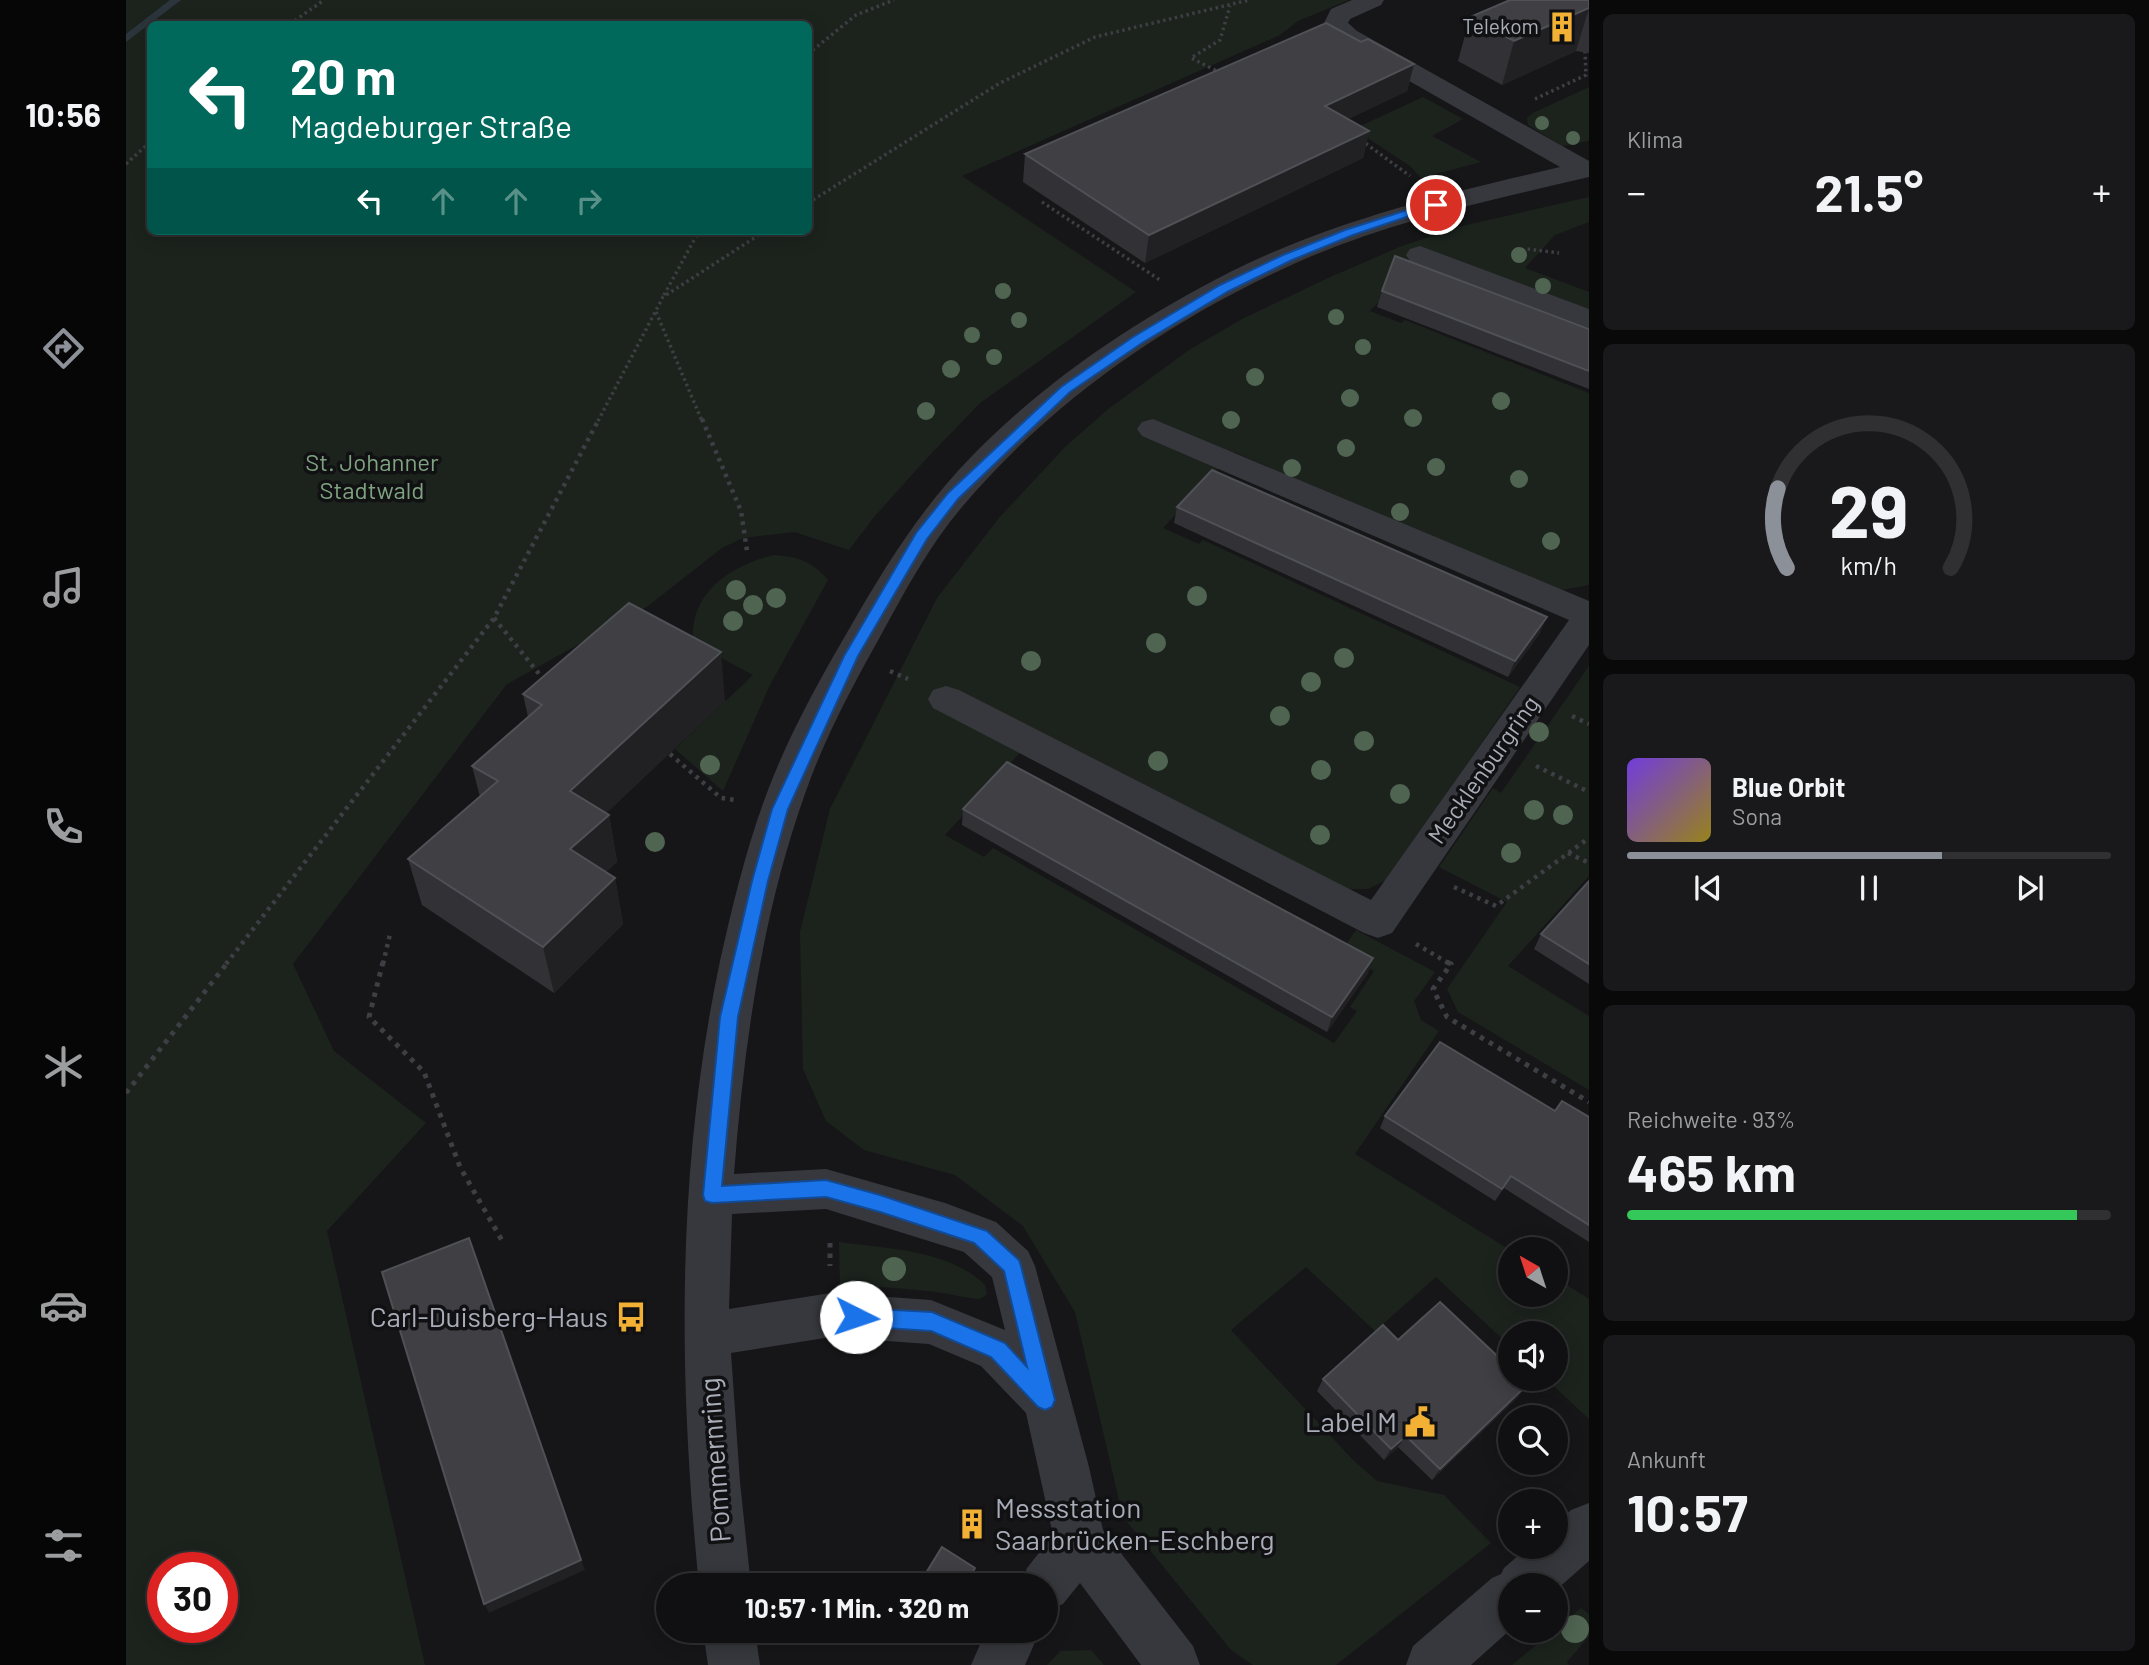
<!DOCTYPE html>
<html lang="de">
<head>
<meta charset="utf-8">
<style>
	:root { --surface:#101012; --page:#19191b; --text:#f1f3f6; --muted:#9c9d9f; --line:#303032; --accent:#8c9099 }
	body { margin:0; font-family:Barlow,sans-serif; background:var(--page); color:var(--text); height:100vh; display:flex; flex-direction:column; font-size:26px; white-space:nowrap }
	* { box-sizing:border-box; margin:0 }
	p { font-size:23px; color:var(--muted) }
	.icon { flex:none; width:38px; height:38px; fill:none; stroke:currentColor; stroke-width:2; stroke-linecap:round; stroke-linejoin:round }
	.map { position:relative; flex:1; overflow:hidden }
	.sheet { display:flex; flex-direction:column; gap:14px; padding:14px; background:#09090a; width:560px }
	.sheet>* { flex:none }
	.hud { position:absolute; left:21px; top:21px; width:665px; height:214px; border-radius:10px; box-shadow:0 4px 18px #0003,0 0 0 2px var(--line); background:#00695c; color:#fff; overflow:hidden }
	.needle { width:46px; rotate:321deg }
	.controls { position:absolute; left:1372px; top:1237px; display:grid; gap:14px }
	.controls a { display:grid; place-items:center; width:70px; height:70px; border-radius:50%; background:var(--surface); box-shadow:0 4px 18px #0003,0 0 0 2px var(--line); font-size:35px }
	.speed { position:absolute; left:21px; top:1552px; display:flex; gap:14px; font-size:35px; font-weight:700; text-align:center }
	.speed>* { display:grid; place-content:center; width:91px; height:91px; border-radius:50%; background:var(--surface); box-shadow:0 4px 18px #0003,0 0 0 2px var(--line); line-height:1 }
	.speed .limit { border:10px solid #d22; background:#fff; color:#111 }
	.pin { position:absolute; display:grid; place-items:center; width:60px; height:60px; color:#fff; margin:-30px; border:4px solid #fff; border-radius:50%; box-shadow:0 2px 7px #0007 }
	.me { position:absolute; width:77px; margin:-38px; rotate:94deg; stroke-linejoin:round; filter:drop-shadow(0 0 5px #0008) }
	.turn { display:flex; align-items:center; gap:24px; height:147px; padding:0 28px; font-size:32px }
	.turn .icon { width:91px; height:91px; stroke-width:2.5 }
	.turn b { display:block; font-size:49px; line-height:60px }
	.lanes { display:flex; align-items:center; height:66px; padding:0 28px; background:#0003; justify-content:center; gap:35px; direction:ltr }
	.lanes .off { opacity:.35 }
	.big { font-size:52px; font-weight:700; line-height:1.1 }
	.sheet .card { flex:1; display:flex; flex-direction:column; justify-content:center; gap:10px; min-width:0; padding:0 24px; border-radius:10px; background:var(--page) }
	.sheet .dial { align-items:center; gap:0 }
	.dial svg { height:182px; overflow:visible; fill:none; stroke:var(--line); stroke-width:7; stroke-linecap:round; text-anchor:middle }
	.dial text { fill:var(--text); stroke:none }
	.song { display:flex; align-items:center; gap:21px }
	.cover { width:84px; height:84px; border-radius:10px; background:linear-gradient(135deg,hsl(260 70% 55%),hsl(50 70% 35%)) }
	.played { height:7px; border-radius:4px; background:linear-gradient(90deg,var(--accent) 65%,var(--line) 65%) }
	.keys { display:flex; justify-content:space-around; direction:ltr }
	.heat { display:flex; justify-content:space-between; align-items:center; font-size:38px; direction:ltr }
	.charge { height:10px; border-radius:5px; background:linear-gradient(90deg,#34c759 93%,var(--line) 0) }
	.trip { position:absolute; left:530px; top:1573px; width:402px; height:70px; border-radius:35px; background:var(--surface); box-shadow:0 4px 18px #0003,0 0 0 2px var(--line); font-weight:700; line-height:70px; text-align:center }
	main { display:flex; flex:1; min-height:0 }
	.tabs { display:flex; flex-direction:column; width:126px; justify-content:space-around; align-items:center; background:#060607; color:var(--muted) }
	.tabs .icon { width:49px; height:49px }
	.tabs .current { color:var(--accent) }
	.tabs b { font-size:32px; color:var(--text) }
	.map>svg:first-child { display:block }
	.green { fill:#1c231d; fill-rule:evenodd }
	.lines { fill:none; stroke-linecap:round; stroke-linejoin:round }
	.stream { fill:#2c353c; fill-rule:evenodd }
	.path-far2 { stroke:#3d3f44; stroke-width:3.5; stroke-dasharray:2.5 3.5; stroke-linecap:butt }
	.path-far1 { stroke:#3d3f44; stroke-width:4.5; stroke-dasharray:3.5 5; stroke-linecap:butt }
	.path { stroke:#3d3f44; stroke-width:5; stroke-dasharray:4.5 6; stroke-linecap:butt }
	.minor { fill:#37383d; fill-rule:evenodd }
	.tree { fill:#506452 }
	.wall { fill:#323236 }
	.shaded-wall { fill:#212124 }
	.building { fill:#3f3f44; stroke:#4f5156; stroke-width:2 }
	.route { fill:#1a73e8; stroke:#114b97; stroke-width:2 }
	.labels { text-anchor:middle; stroke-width:7; stroke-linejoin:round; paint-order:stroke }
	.far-poi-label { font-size:21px; fill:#a8adb8; stroke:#111113; text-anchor:end }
	.park-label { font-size:24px; fill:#7fa381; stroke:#111113 }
	.street-label { font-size:24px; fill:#a8adb8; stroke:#111113 }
	.near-poi-label { font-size:28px; fill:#a8adb8; stroke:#111113; text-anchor:end }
	.near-street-label { font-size:28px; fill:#a8adb8; stroke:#111113 }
</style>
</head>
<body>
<main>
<nav class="tabs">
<b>10:56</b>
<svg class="icon current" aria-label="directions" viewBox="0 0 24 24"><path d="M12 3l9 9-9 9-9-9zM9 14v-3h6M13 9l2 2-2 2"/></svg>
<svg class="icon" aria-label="music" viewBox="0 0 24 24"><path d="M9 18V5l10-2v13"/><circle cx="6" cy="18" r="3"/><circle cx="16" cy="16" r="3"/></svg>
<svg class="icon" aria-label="phone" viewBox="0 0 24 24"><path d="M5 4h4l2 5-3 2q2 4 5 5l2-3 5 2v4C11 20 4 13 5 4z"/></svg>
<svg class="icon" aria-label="climate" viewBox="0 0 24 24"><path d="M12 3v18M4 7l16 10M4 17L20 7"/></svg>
<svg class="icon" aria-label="car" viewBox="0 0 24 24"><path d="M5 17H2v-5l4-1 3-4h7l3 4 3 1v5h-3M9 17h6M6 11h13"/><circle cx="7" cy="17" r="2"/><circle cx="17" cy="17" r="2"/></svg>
<svg class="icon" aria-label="filters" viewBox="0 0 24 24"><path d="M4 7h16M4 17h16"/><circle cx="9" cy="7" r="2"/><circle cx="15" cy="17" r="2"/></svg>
</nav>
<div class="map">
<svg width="1463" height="1665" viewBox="0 0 1463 1665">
	<rect width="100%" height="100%" fill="#161618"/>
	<g class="green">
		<path d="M0,0H1223L1172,21L1154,35L836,176L1010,292L854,403L801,458L748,517L723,550L669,532L617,538L596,548L522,606L381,684L167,964L208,1051L300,1123L201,1231L299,1665H0ZM24,24H682V231H24ZM37,1568H96V1628H37Z"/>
		<polygon points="1463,87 1463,141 1436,146 1402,125 1401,118 1407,113"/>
		<polygon points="1297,97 1337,119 1306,136 1355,162 1295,178 1284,166 1228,129"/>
		<polygon points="1463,197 1463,222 1429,235 1399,268 1463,292 1463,312 1301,252 1244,311 1275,323 1279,320 1463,393 1463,585 1436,590 1408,582 1108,452 1037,528 1073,544 1077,540 1394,687 1262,879 1242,889 1218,889 911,734 819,835 858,857 867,848 1208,1043 1231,1011 1224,1007 1248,971 1214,953 1230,930 1309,972 1288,1001 1295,1020 1313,1031 1229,1154 1384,1250 1384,1295 1430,1295 1430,1278 1463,1299 1463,1419 1420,1379 1430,1379 1430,1334 1384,1334 1384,1346 1310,1277 1249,1331 1180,1267 1105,1330 1229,1462 1251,1481 1318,1495 1365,1543 1210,1665 1127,1665 1105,1650 997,1517 949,1312 897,1226 829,1175 738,1150 700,1121 677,1069 674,932 704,809 811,598 873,518 939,447 981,410 1063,350 1116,319 1202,278 1276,246 1336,226"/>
		<path d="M648,555C672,557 686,561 702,580L644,685L597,791L549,749L627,675L567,643C563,593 603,566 648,555Z"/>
		<polygon points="1463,666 1463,876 1382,966 1463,1016 1463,1090 1332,1012 1321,989 1381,902 1313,867 1367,788 1375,793"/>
		<path d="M713,1242C761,1249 822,1249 859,1285L861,1294L854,1299C839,1298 825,1294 810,1292C778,1288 746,1286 714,1286Z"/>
		<polygon points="1455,1608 1463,1614 1463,1636 1441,1662 1443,1665 1386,1665"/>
		<polygon points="965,1650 978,1665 921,1665 935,1651"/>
	</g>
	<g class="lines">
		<polygon class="stream" points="44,0 55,0 0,42 0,34"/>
		<g class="path-far2">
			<polyline points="164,24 198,0"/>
			<polyline points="682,54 730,15 768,0"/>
			<polyline points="1095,73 1065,58 1094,40 1104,6"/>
			<polyline points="1409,99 1460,75 1459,52"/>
			<polyline points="1235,140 1284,176"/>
			<polyline points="0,164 24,142"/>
			<polyline points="916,202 1034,280"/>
			<polyline points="682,203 874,83 969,37 1123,0"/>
			<polyline points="1390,252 1401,249 1433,253"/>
			<polyline points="538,295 573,231"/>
			<polyline points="530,312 576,421"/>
			<polyline points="472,421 537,297 639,231"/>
		</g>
		<g class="path-far1">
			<polyline points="576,419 615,511 621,551"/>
			<polyline points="368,618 418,680"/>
			<polyline points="764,671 782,679"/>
			<polyline points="1446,716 1463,724"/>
			<polyline points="544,754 595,798 609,800"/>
			<polyline points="1410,766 1463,792"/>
			<polyline points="1442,853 1463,863"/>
			<polyline points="1328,887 1370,906 1463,838"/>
			<polyline points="1290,944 1324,964"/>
			<polyline points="100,964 368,618 473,419"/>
			<polyline points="257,964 264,934"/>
		</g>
		<g class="path">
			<polyline points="257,962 243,1017 298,1072 334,1167 378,1244"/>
			<polyline points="1321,962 1325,964 1307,989 1321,1017 1463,1102"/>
			<polyline points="0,1093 102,962"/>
			<polyline points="704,1243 704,1266"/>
		</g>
		<g class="minor">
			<path d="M1226,0H1258L1255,5L1224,19L1222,23L1231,31L1463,161V177C1365,200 1264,221 1172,262C1045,319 926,400 836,507C803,546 779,591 755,635C727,685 699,737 680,791C636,913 618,1045 608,1174L700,1169L819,1203L870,1222L902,1251L909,1266L963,1467L977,1530L1067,1646L1074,1665H1015L954,1583L937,1604L920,1611V1586H894L901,1568L927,1535L900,1413L855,1366L803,1344L705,1337L605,1353L614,1482L625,1586H573C552,1374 550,1170 594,961C607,903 621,845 642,790C663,735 692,682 722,631C758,568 795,508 846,456C920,380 1010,320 1104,272C1208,220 1322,193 1434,167L1213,41L1197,25L1205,9ZM700,1209L838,1252L866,1277L879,1330L805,1300L705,1293L603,1309L606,1214Z"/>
			<polygon points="1294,246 1463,309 1463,328 1284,261 1280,255 1284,249"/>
			<polygon points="1027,419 1463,601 1463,645 1266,933 1252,938 1238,933 807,708 802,699 807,690 820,686 833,690 1245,900 1443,620 1016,436 1011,429 1016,422"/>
			<polygon points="1463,1503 1463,1561 1430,1590 1430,1586 1384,1586 1384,1630 1345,1665 1280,1665 1287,1646 1366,1578 1375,1574 1378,1568 1402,1547 1430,1547 1430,1523 1445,1510"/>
			<polygon points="577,1631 629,1631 634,1665 582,1665"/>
			<polygon points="860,1631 914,1631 899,1665 845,1665"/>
		</g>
	</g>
	<g class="tree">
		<circle cx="1416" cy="123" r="7"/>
		<circle cx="1447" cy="138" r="7"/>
		<circle cx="1393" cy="255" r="8"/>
		<circle cx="1417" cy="286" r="8"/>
		<circle cx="877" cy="291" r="8"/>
		<circle cx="1210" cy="317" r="8"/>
		<circle cx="893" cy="320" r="8"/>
		<circle cx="846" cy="335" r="8"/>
		<circle cx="1237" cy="347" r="8"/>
		<circle cx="868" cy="357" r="8"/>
		<circle cx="825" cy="369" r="9"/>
		<circle cx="1129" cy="377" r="9"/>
		<circle cx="1224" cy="398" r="9"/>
		<circle cx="1375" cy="401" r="9"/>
		<circle cx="800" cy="411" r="9"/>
		<circle cx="1287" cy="418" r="9"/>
		<circle cx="1105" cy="420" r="9"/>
		<circle cx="1220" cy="448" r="9"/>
		<circle cx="1310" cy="467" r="9"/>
		<circle cx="1166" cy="468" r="9"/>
		<circle cx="1393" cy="479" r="9"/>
		<circle cx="1274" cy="512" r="9"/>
		<circle cx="1425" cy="541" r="9"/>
		<circle cx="610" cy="590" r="10"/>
		<circle cx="1071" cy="596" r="10"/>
		<circle cx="650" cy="598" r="10"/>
		<circle cx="627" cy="605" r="10"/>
		<circle cx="607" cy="621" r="10"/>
		<circle cx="1030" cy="643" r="10"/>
		<circle cx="1218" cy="658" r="10"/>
		<circle cx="905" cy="661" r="10"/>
		<circle cx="1185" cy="682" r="10"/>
		<circle cx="1154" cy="716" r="10"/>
		<circle cx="1413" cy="732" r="10"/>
		<circle cx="1238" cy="741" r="10"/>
		<circle cx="1032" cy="761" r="10"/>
		<circle cx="584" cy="765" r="10"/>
		<circle cx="1195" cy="770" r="10"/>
		<circle cx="1274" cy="794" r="10"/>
		<circle cx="1408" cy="810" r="10"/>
		<circle cx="1437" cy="815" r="10"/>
		<circle cx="1194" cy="835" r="10"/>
		<circle cx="529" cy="842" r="10"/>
		<circle cx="1385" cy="853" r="10"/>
		<circle cx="768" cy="1269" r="12"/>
		<circle cx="1449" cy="1629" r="14"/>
	</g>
	<g class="wall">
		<polygon points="1463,0 1463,53 1450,51 1376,85 1332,61 1344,17"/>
		<polygon points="1235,42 1288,64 1281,91 1222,119 1243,131 1237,158 1019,263 897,182 899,154"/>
		<polygon points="1256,291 1463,329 1463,389 1251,307"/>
		<polygon points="1051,507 1414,633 1382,677 1048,523"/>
		<polygon points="397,694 599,701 480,813 483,815 491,862 480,872 489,878 497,924 428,993 296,905 282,859 354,797 346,766 402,717"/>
		<polygon points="837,809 1242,973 1201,1032 836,825"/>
		<polygon points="1463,881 1463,984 1408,949 1415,934"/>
		<polygon points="1429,1111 1463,1117 1463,1242 1378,1188 1369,1201 1254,1128 1259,1116"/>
		<polygon points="1272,1340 1393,1396 1306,1480 1272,1447 1258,1460 1191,1391 1197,1379"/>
		<polygon points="792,1631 815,1631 809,1642"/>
	</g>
	<g class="shaded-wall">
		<polygon points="1463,8 1450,51 1376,85 1388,41"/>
		<polygon points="1288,64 1281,91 1193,133 1199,106"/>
		<polygon points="1243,131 1237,158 1019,263 1023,235"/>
		<polygon points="1421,617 1414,633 1382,677 1389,661"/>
		<polygon points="595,652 599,701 453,839 444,791"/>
		<polygon points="483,815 491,862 454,896 444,849"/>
		<polygon points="489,878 497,924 428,993 417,947"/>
		<polygon points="1247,958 1242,973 1201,1032 1206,1017"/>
		<polygon points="343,1238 459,1570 363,1613 358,1604"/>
		<polygon points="1402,1384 1393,1396 1306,1480 1314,1469"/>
		<polygon points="1280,1436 1272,1447 1258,1460 1265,1449"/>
		<polygon points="849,1568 848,1573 841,1586 838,1586"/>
	</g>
	<g class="building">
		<polygon points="1384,0 1463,0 1463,8 1388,41 1344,17"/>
		<polygon points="1200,23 1235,42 1242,39 1288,64 1199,106 1243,131 1023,235 899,154"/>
		<polygon points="1269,256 1463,329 1463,371 1256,291"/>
		<polygon points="1086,470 1421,617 1389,661 1051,507"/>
		<polygon points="503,603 595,652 444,791 483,815 444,849 489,878 417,947 282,859 372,781 346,766 416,705 397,694"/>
		<polygon points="881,762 1247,958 1206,1017 837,809"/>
		<polygon points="1463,881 1463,964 1415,934"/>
		<polygon points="1314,1042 1429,1111 1436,1101 1463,1117 1463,1225 1385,1176 1376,1189 1259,1116"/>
		<polygon points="343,1238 455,1560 358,1604 256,1272"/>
		<polygon points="1314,1302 1384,1368 1384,1379 1396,1379 1402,1384 1314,1469 1280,1436 1265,1449 1197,1379 1257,1325 1272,1340"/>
		<polygon points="816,1547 849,1568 838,1586 792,1586"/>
		<polygon points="800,1631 812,1631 809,1637"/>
	</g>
	<polygon class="route" points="1306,202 1316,205 1227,235 1166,260 1103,291 1016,343 944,392 832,499 801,539 732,656 662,809 642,881 612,1017 596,1186 700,1180 754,1195 861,1231 893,1260 895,1266 929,1400 926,1407 919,1410 912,1407 865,1357 805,1331 730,1326 723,1323 720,1317 723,1310 730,1308 806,1312 879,1343 901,1367 878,1271 848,1243 754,1212 700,1197 586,1203 579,1201 577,1195 594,1017 626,881 646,809 718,656 790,533 822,493 935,387 1007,337 1094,285 1157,255 1219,230"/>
	<defs>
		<g id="building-bare" transform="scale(2.415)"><path d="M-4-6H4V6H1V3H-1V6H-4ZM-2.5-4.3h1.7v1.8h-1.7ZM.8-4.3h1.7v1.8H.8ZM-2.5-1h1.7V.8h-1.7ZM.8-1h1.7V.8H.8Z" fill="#f2b134" stroke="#111113" stroke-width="2.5" paint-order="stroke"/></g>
		<g id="bus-bare" transform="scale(2.415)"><path d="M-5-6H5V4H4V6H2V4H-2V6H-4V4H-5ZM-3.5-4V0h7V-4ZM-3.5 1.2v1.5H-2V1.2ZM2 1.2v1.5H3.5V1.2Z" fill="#f2b134" stroke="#111113" stroke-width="2.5" paint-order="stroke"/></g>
		<g id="civic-bare" transform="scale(2.415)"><path d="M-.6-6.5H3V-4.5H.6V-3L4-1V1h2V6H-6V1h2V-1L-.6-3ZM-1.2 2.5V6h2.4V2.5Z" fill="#f2b134" stroke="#111113" stroke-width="2.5" paint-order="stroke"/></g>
	</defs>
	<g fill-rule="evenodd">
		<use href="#building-bare" x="1436" y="27"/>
		<use href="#bus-bare" x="505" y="1317"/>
		<use href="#civic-bare" x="1294" y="1422"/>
		<use href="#building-bare" x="846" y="1524"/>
	</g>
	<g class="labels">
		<g class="far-poi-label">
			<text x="1413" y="34">Telekom</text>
		</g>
		<g class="park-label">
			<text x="246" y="471">St. Johanner<tspan x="246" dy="28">Stadtwald</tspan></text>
		</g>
		<g class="street-label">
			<text transform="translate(1358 770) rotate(-55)" y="8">Mecklenburgring</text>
		</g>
		<g class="near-poi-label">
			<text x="482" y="1327">Carl-Duisberg-Haus</text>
			<text x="1271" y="1432">Label M</text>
			<text x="869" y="1518" text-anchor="start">Messstation<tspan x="869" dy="32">Saarbrücken-Eschberg</tspan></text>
		</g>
		<g class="near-street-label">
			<text transform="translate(589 1460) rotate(-94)" y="10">Pommernring</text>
		</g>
	</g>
</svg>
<div class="controls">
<a><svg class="needle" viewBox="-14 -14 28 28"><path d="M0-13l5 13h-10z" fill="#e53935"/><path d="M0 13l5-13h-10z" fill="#9c9d9f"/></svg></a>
<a><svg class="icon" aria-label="sound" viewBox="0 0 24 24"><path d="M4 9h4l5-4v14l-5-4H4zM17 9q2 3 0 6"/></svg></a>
<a><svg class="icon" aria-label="search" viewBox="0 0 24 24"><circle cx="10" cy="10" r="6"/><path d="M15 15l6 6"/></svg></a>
<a>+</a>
<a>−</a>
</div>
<div class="speed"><div class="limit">30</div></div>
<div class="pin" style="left:1310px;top:205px;background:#d93025"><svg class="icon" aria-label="arrive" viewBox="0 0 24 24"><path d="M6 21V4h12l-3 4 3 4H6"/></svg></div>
<svg class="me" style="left:730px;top:1317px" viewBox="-20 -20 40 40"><circle r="19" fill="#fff"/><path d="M0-13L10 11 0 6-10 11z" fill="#1a73e8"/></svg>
<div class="trip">10:57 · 1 Min. · 320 m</div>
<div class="hud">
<div class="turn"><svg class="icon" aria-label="left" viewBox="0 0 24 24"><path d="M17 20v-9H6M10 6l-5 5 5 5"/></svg><div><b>20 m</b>Magdeburger Straße</div></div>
<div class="lanes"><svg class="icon" aria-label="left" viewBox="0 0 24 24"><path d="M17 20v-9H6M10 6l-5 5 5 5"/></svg><svg class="icon off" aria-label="ahead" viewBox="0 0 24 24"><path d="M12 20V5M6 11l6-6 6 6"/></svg><svg class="icon off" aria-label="ahead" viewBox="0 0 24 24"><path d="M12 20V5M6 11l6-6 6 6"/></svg><svg class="icon off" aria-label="right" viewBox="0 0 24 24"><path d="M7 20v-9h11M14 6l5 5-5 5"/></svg></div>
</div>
</div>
<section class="sheet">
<div class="card"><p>Klima</p>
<div class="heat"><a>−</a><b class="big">21.5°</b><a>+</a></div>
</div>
<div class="card dial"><svg viewBox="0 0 100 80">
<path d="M14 69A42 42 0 1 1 86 69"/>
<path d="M14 69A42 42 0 0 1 10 34" stroke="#8c9099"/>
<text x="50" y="56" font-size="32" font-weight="700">29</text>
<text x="50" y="72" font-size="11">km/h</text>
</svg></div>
<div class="card">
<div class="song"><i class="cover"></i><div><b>Blue Orbit</b><p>Sona</p></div></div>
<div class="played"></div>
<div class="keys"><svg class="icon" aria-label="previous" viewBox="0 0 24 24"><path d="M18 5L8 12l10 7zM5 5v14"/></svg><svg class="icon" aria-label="pause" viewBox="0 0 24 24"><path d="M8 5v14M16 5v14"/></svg><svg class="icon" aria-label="next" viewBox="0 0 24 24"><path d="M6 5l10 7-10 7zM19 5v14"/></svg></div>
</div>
<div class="card"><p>Reichweite · 93%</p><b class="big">465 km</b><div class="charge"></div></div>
<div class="card"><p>Ankunft</p><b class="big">10:57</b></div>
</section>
</main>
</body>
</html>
